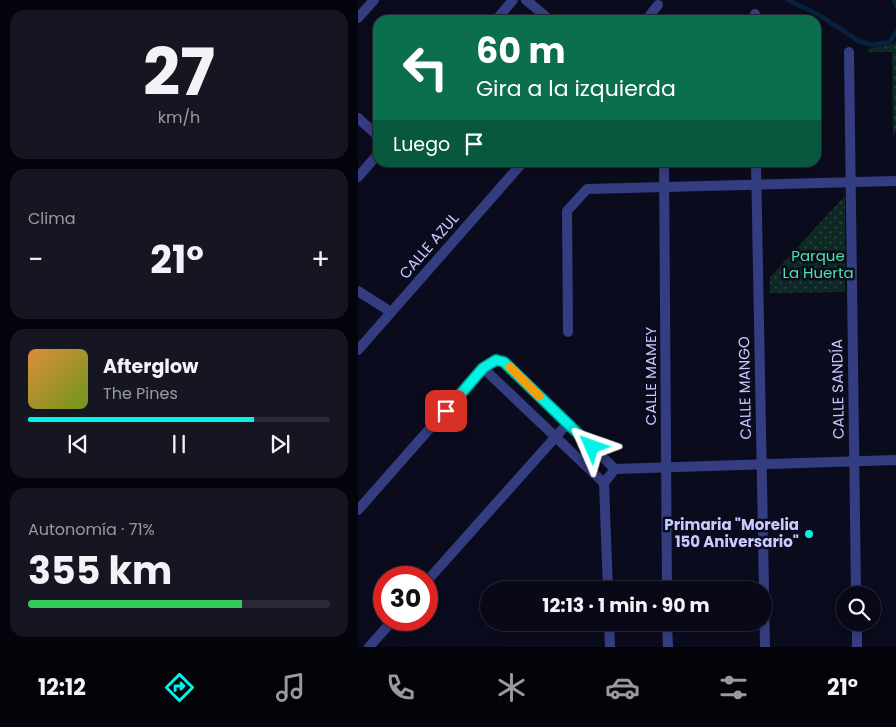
<!DOCTYPE html>
<html lang="es">
<head>
<meta charset="utf-8">
<style>
	:root { --surface:#080816; --page:#161623; --text:#f1f3f6; --muted:#989aa1; --line:#292935; --accent:#00f3e5 }
	body { margin:0; font-family:Poppins,sans-serif; background:var(--page); color:var(--text); height:100vh; display:flex; flex-direction:column; font-size:19px; white-space:nowrap }
	* { box-sizing:border-box; margin:0 }
	p { font-size:16px; color:var(--muted) }
	.icon { flex:none; width:28px; height:28px; fill:none; stroke:currentColor; stroke-width:2; stroke-linecap:round; stroke-linejoin:round }
	.map { position:relative; flex:1; overflow:hidden }
	.panel { display:flex; flex-direction:column; gap:10px; padding:10px; background:#04040c; width:358px }
	.panel>* { flex:none }
	.top-card { position:absolute; left:15px; top:15px; width:448px; height:152px; border-radius:15px; box-shadow:0 2px 8px #0003,0 0 0 1px var(--line); background:#0b6e4f; color:#fff; overflow:hidden }
	.controls { position:absolute; left:478px; top:586px; display:grid; gap:10px }
	.controls a { display:grid; place-items:center; width:45px; height:45px; border-radius:50%; background:var(--surface); box-shadow:0 2px 8px #0003,0 0 0 1px var(--line); font-size:25px }
	.speed { position:absolute; left:15px; top:566px; display:flex; gap:10px; font-size:25px; font-weight:700; text-align:center }
	.speed>* { display:grid; place-content:center; width:65px; height:65px; border-radius:50%; background:var(--surface); box-shadow:0 2px 8px #0003,0 0 0 1px var(--line); line-height:1 }
	.speed .limit { border:8px solid #d22; background:#fff; color:#111 }
	.pin { position:absolute; display:grid; place-items:center; width:42px; height:42px; color:#fff; margin:-21px; border-radius:10px; box-shadow:0 2px 8px #0006 }
	.me { position:absolute; width:55px; margin:-28px; rotate:313deg; stroke-linejoin:round; filter:drop-shadow(0 0 4px #0008) }
	.turn { display:flex; align-items:center; gap:18px; height:105px; padding:0 20px; font-size:22px }
	.turn .icon { width:65px; height:65px; stroke-width:2.5 }
	.turn b { display:block; font-size:35px; line-height:42px }
	.then { display:flex; align-items:center; height:48px; padding:0 20px; background:#0003; gap:10px; font-size:19px }
	.big { font-size:38px; font-weight:700; line-height:1.1 }
	.panel .widget { flex:1; display:flex; flex-direction:column; justify-content:center; gap:8px; min-width:0; padding:0 18px; border-radius:15px; background:var(--page) }
	.panel .dial { align-items:center; gap:0 }
	.dial b { font-size:65px; line-height:1 }
	.song { display:flex; align-items:center; gap:15px }
	.cover { width:60px; height:60px; border-radius:8px; background:linear-gradient(135deg,hsl(30 70% 55%),hsl(80 70% 35%)) }
	.played { height:5px; border-radius:2px; background:linear-gradient(90deg,var(--accent) 75%,var(--line) 75%) }
	.keys { display:flex; justify-content:space-around; direction:ltr }
	.heat { display:flex; justify-content:space-between; align-items:center; font-size:28px; direction:ltr }
	.charge { height:8px; border-radius:4px; background:linear-gradient(90deg,#34c759 71%,var(--line) 0) }
	.trip { position:absolute; left:122px; top:581px; width:292px; height:50px; border-radius:25px; background:var(--surface); box-shadow:0 2px 8px #0003,0 0 0 1px var(--line); font-weight:700; line-height:50px; text-align:center }
	.tab-bar { display:flex; height:80px; justify-content:space-around; align-items:center; background:#030309; color:var(--muted) }
	.tab-bar .icon { width:35px; height:35px }
	.tab-bar .selected { color:var(--accent) }
	.tab-bar b { font-size:22px; color:var(--text) }
	main { display:flex; flex:1; min-height:0 }
	.map>svg:first-child { display:block }
	.park { fill:url(#park-dots) }
	.lines { fill:none; stroke-linecap:round; stroke-linejoin:round }
	.stream { stroke:#07223c; stroke-width:4.5 }
	.minor { stroke:#343d80; stroke-width:10 }
	.route-casing { stroke:#009e95; stroke-width:12 }
	.route { stroke:#00f3e5; stroke-width:9 }
	.slow { stroke:#f59e0b; stroke-width:9 }
	.poi-dot { fill:#00f3e5; stroke:#0b0b1e; stroke-width:2 }
	.labels { text-anchor:middle; stroke-width:5; stroke-linejoin:round; paint-order:stroke }
	.street-label { font-size:15px; fill:#c8cbff; stroke:#0b0b1e }
	.park-label { font-size:15px; fill:#50e3a7; stroke:#0b0b1e }
	.poi-label { font-size:15px; font-weight:bold; fill:#c8cbff; stroke:#0b0b1e; text-anchor:end }
</style>
</head>
<body>
<main>
<section class="panel">
<div class="widget dial"><b>27</b><p>km/h</p></div>
<div class="widget"><p>Clima</p>
<div class="heat"><a>−</a><b class="big">21°</b><a>+</a></div>
</div>
<div class="widget">
<div class="song"><i class="cover"></i><div><b>Afterglow</b><p>The Pines</p></div></div>
<div class="played"></div>
<div class="keys"><svg class="icon" aria-label="previous" viewBox="0 0 24 24"><path d="M18 5L8 12l10 7zM5 5v14"/></svg><svg class="icon" aria-label="pause" viewBox="0 0 24 24"><path d="M8 5v14M16 5v14"/></svg><svg class="icon" aria-label="next" viewBox="0 0 24 24"><path d="M6 5l10 7-10 7zM19 5v14"/></svg></div>
</div>
<div class="widget"><p>Autonomía · 71%</p><b class="big">355 km</b><div class="charge"></div></div>
</section>
<div class="map">
<svg width="539" height="647" viewBox="0 0 539 647">
	<defs>
		<pattern id="park-dots" width="8" height="8" patternUnits="userSpaceOnUse" patternTransform="scale(1.25)"><rect width="8" height="8" fill="#0e2823"/><path d="M2 2h.1M6 6h.1" fill="none" stroke="#304644" stroke-width="1.8" stroke-linecap="round"/></pattern>
	</defs>
	<rect width="100%" height="100%" fill="#0b0b1e"/>
	<g class="park">
		<polygon points="538,40 539,131 535,136 534,52 511,52 510,49 536,44"/>
		<polygon points="487,196 487,292 412,293 412,277"/>
	</g>
	<g class="lines">
		<g class="stream">
			<polyline points="430,0 461,15 501,41 514,45 532,42 539,30"/>
			<polyline points="536,0 539,7"/>
		</g>
		<g class="minor">
			<polyline points="168,0 192,20"/>
			<polyline points="397,14 397,20"/>
			<polyline points="0,18 16,0"/>
			<polyline points="138,20 155,0"/>
			<polyline points="288,20 300,5"/>
			<polyline points="491,52 498,595"/>
			<polyline points="0,118 20,136"/>
			<polyline points="306,162 309,590"/>
			<polyline points="398,162 406,590"/>
			<polyline points="0,177 20,154"/>
			<polyline points="0,291 33,312"/>
			<polyline points="210,332 209,211 229,189 539,181"/>
			<polyline points="0,350 165,162"/>
			<polyline points="125,368 246,483"/>
			<polyline points="246,483 257,469 539,460"/>
			<polyline points="246,483 250,590"/>
			<polyline points="0,510 125,368 138,360 146,362 257,469"/>
			<polyline points="69,581 209,424"/>
			<polyline points="406,599 407,647"/>
			<polyline points="251,622 252,647"/>
			<polyline points="309,622 310,647"/>
			<polyline points="499,622 499,647"/>
			<polyline points="11,647 35,620"/>
		</g>
	</g>
	<g class="lines">
		<g class="route-casing">
			<polyline id="route" points="88,411 125,368 138,360 146,362 234,447"/>
		</g>
		<use href="#route" class="route"/>
		<polyline class="slow" points="152,367 181,396"/>
	</g>
	<circle class="poi-dot" cx="451" cy="534" r="5"/>
	<g class="labels">
		<g class="street-label">
			<text transform="translate(71 246) rotate(-49)" y="5">CALLE AZUL</text>
			<text transform="translate(293 376) rotate(-90)" y="5">CALLE MAMEY</text>
			<text transform="translate(387 388) rotate(-91)" y="5">CALLE MANGO</text>
			<text transform="translate(480 389) rotate(-91)" y="5">CALLE SANDÍA</text>
		</g>
		<g class="park-label">
			<text x="460" y="261">Parque<tspan x="460" dy="17">La Huerta</tspan></text>
		</g>
		<g class="poi-label">
			<text x="441" y="530">Primaria "Morelia<tspan x="441" dy="17">150 Aniversario"</tspan></text>
		</g>
	</g>
</svg>
<div class="controls">
<a><svg class="icon" aria-label="search" viewBox="0 0 24 24"><circle cx="10" cy="10" r="6"/><path d="M15 15l6 6"/></svg></a>
</div>
<div class="speed"><div class="limit">30</div></div>
<div class="pin" style="left:88px;top:411px;background:#d93025"><svg class="icon" aria-label="arrive" viewBox="0 0 24 24"><path d="M6 21V4h12l-3 4 3 4H6"/></svg></div>
<svg class="me" style="left:234px;top:447px" viewBox="-20 -20 40 40"><path d="M0-17L14 15 0 8-14 15z" fill="#00f3e5" stroke="#fff" stroke-width="4"/></svg>
<div class="trip">12:13 · 1 min · 90 m</div>
<div class="top-card">
<div class="turn"><svg class="icon" aria-label="left" viewBox="0 0 24 24"><path d="M17 20v-9H6M10 6l-5 5 5 5"/></svg><div><b>60 m</b>Gira a la izquierda</div></div>
<div class="then">Luego<svg class="icon" aria-label="arrive" viewBox="0 0 24 24"><path d="M6 21V4h12l-3 4 3 4H6"/></svg></div>
</div>
</div>
</main>
<nav class="tab-bar">
<b>12:12</b>
<svg class="icon selected" aria-label="directions" viewBox="0 0 24 24"><path d="M12 3l9 9-9 9-9-9zM9 14v-3h6M13 9l2 2-2 2"/></svg>
<svg class="icon" aria-label="music" viewBox="0 0 24 24"><path d="M9 18V5l10-2v13"/><circle cx="6" cy="18" r="3"/><circle cx="16" cy="16" r="3"/></svg>
<svg class="icon" aria-label="phone" viewBox="0 0 24 24"><path d="M5 4h4l2 5-3 2q2 4 5 5l2-3 5 2v4C11 20 4 13 5 4z"/></svg>
<svg class="icon" aria-label="climate" viewBox="0 0 24 24"><path d="M12 3v18M4 7l16 10M4 17L20 7"/></svg>
<svg class="icon" aria-label="car" viewBox="0 0 24 24"><path d="M5 17H2v-5l4-1 3-4h7l3 4 3 1v5h-3M9 17h6M6 11h13"/><circle cx="7" cy="17" r="2"/><circle cx="17" cy="17" r="2"/></svg>
<svg class="icon" aria-label="filters" viewBox="0 0 24 24"><path d="M4 7h16M4 17h16"/><circle cx="9" cy="7" r="2"/><circle cx="15" cy="17" r="2"/></svg>
<b>21°</b>
</nav>
</body>
</html>
